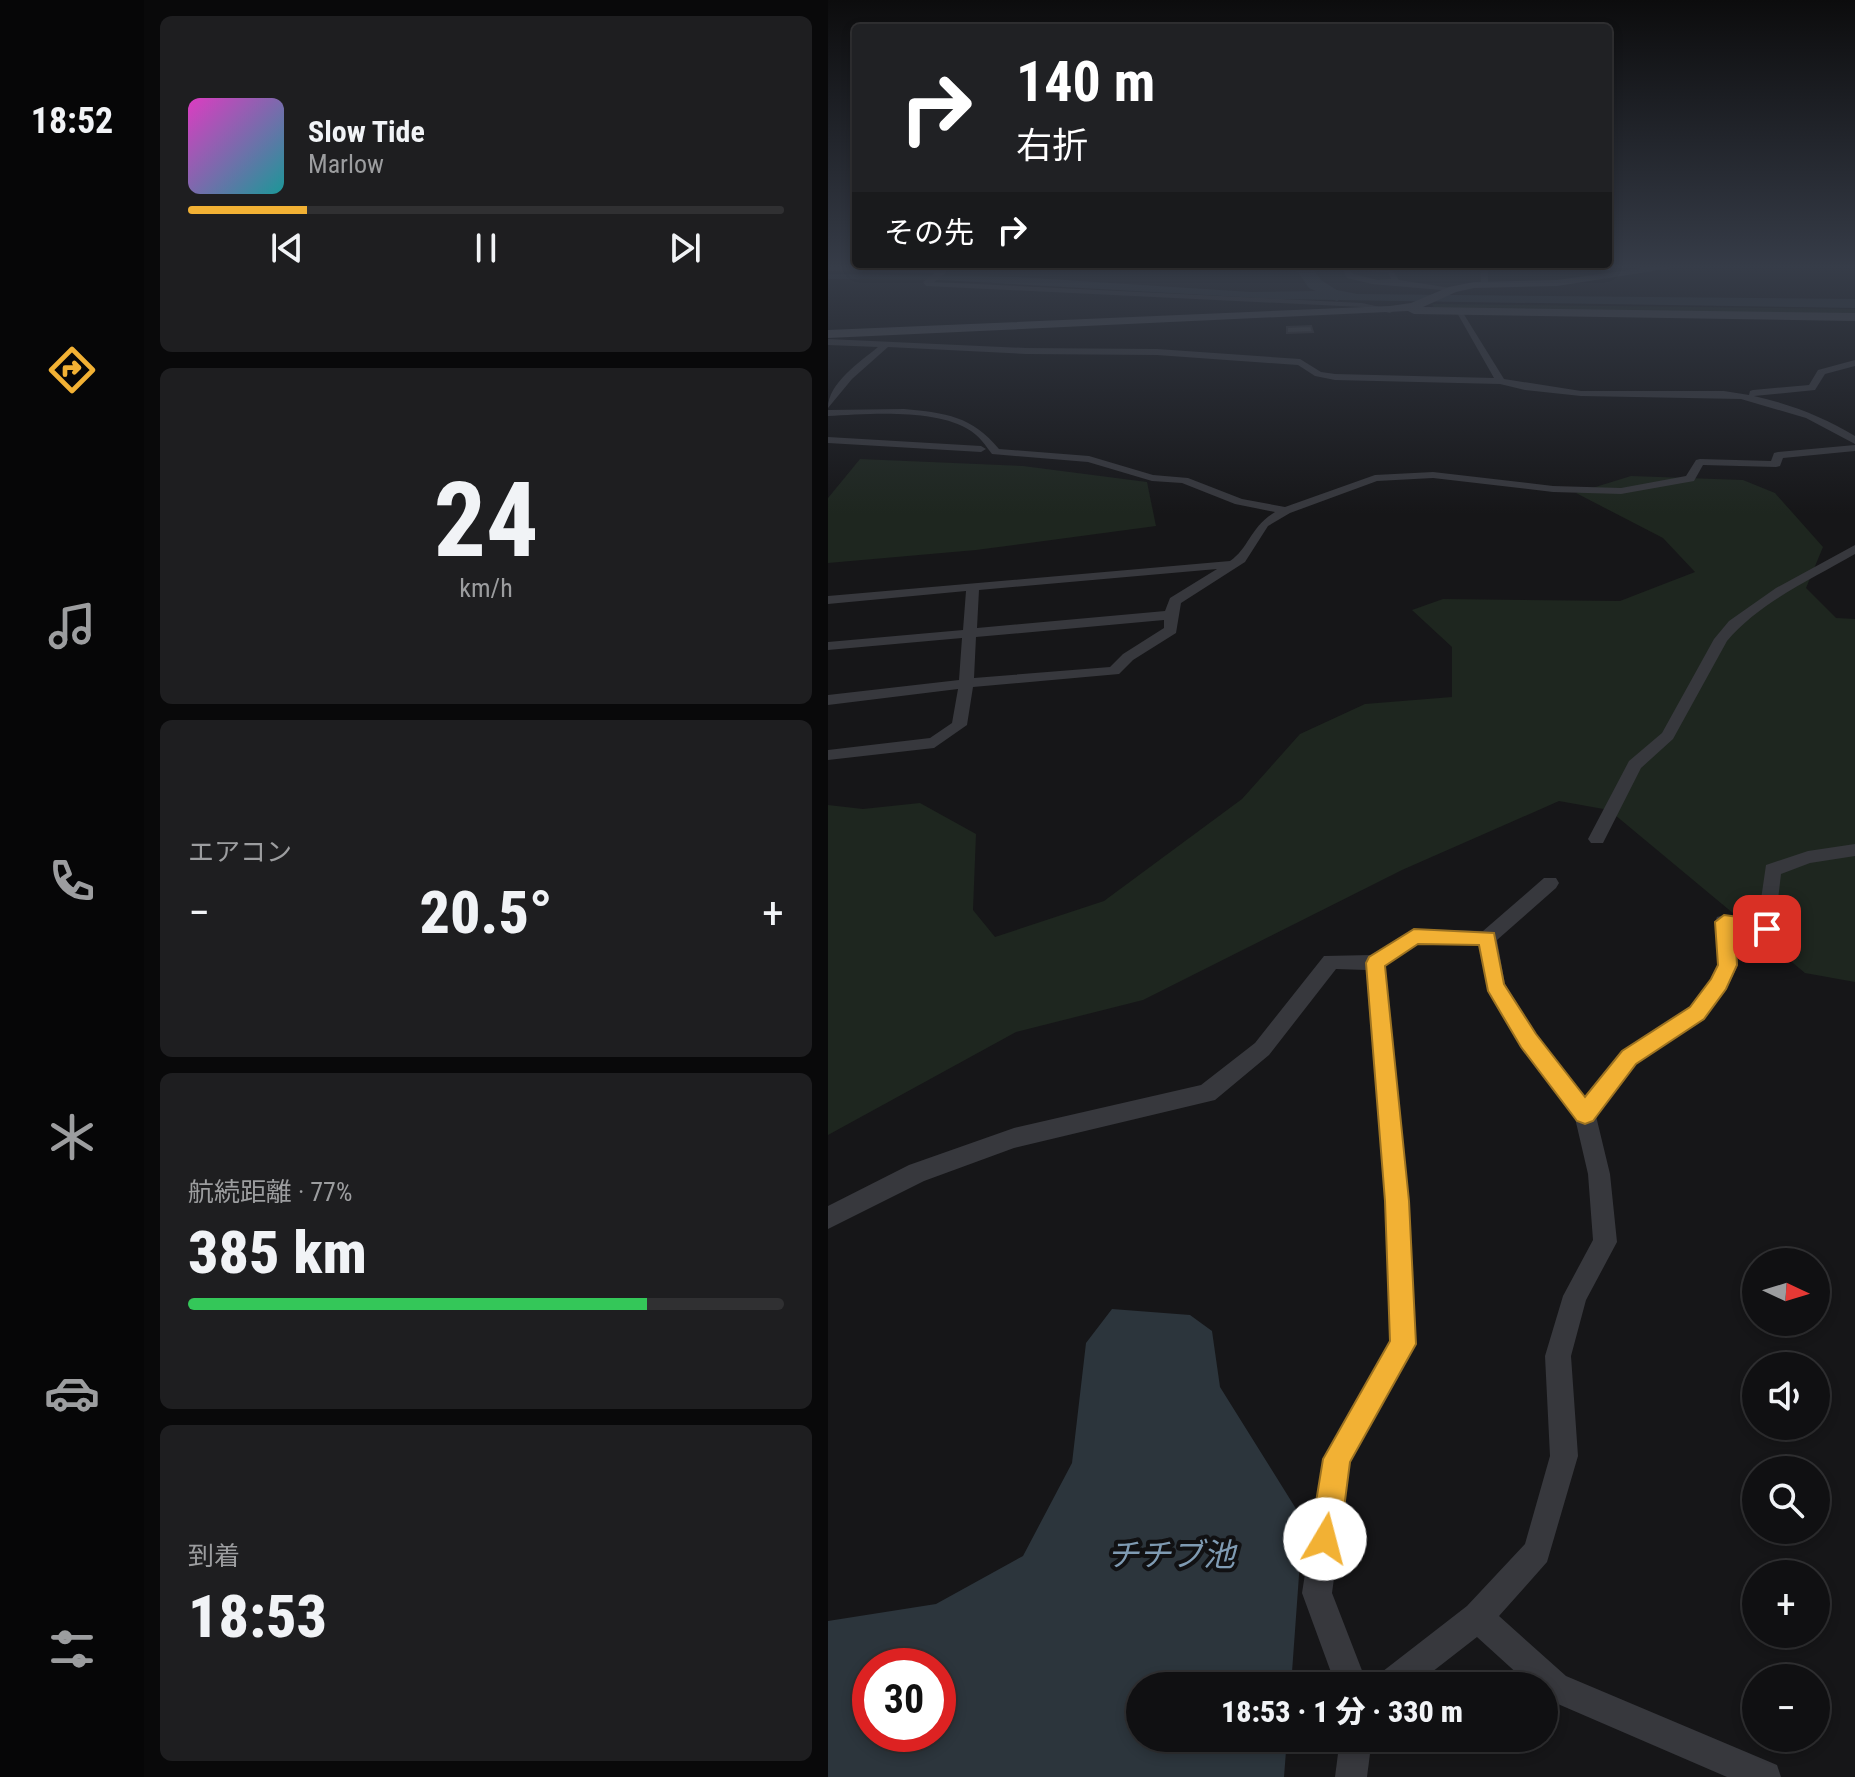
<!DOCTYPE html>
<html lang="ja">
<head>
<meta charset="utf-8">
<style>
	:root { --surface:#101012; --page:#1e1e20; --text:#f1f3f6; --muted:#9c9d9f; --line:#303032; --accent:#f2b134 }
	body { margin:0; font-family:"Roboto Condensed","Noto Sans JP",sans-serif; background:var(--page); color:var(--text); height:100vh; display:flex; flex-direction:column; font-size:30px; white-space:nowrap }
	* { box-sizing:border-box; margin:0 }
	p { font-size:26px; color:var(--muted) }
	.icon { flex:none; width:44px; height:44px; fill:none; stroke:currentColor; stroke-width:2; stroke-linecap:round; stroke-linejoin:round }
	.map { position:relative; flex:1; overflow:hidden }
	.side { display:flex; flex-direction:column; gap:16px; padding:16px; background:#09090a; width:684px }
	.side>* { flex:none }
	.top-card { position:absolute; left:24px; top:24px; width:760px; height:244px; border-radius:8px; box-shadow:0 4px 12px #0003,0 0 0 2px var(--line); background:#202124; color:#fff; overflow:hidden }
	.needle { width:52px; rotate:94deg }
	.buttons { position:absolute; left:914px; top:1248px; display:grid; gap:16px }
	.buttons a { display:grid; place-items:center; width:88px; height:88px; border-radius:50%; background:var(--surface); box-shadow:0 4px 12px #0003,0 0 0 2px var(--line); font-size:40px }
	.speed { position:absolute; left:24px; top:1648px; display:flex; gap:16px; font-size:40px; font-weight:700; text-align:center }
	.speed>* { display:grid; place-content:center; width:104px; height:104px; border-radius:50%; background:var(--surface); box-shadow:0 4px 12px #0003,0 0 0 2px var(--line); line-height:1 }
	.speed .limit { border:12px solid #d22; background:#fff; color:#111 }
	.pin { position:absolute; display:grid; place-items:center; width:68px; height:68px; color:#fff; margin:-34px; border-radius:16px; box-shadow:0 4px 12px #0006 }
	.me { position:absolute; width:88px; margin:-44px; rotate:8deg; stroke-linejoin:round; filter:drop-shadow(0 0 6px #0008) }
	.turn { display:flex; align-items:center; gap:28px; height:168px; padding:0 32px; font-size:36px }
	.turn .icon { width:104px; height:104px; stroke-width:2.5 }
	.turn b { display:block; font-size:56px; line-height:68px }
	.then { display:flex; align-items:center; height:76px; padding:0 32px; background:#0003; gap:16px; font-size:30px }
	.big { font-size:60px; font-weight:800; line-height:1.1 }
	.side .widget { flex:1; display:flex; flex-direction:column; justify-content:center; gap:12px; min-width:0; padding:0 28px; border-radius:12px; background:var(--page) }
	.side .dial { align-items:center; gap:0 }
	.dial b { font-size:104px; line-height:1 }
	.song { display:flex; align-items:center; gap:24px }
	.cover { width:96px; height:96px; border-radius:12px; background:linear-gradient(135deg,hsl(310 70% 55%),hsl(180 70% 35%)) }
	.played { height:8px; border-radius:4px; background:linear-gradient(90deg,var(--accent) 20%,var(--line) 20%) }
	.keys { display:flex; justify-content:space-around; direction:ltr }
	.heat { display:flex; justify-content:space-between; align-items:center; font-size:44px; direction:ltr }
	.charge { height:12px; border-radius:6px; background:linear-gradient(90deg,#34c759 77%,var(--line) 0) }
	.trip { position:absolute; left:298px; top:1672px; width:432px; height:80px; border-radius:40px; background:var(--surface); box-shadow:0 4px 12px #0003,0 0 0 2px var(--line); font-weight:800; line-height:80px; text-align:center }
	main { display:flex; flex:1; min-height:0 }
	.tab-bar { display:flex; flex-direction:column; width:144px; justify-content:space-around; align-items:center; background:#060607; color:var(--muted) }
	.tab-bar .icon { width:56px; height:56px }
	.tab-bar .on { color:var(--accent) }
	.tab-bar b { font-size:36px; color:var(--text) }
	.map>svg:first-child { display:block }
	.green { fill:#1e261f }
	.water { fill:#2c353c; fill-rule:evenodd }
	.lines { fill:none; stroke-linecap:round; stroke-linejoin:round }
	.river { fill:#2c353c; fill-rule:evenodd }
	.building { fill:#404145; stroke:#303034; stroke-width:2 }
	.street { fill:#37383d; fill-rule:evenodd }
	.secondary { fill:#45474d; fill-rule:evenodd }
	.route { fill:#f2b134; stroke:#9d7322; stroke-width:2 }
	.labels { text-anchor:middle; stroke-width:8; stroke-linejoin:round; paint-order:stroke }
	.near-water-label { font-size:32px; font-style:italic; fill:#7f9bb3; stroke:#111113 }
</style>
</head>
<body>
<main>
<nav class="tab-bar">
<b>18:52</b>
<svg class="icon on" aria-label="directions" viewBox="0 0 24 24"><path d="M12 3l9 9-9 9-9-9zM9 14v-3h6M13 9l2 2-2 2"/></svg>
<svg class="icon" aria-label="music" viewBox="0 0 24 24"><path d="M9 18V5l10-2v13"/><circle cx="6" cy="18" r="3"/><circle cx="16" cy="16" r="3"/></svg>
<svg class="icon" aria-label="phone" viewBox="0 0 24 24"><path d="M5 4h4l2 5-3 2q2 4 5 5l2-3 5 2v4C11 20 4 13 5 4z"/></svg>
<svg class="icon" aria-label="climate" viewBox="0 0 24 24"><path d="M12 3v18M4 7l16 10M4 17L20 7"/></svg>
<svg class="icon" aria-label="car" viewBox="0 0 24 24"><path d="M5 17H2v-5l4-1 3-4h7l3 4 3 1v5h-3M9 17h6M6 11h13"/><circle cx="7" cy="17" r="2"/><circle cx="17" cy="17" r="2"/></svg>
<svg class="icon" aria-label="filters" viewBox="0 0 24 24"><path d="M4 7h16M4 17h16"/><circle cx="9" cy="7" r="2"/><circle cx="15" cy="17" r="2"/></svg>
</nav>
<section class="side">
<div class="widget">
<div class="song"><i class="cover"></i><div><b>Slow Tide</b><p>Marlow</p></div></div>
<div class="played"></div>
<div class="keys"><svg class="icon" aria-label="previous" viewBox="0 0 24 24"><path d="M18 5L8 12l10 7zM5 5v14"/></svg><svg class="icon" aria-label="pause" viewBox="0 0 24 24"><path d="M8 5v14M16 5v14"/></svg><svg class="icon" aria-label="next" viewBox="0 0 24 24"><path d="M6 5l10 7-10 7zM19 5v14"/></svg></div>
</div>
<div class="widget dial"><b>24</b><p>km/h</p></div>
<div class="widget"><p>エアコン</p>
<div class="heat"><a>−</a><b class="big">20.5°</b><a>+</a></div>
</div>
<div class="widget"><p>航続距離 · 77%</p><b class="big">385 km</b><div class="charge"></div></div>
<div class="widget"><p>到着</p><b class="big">18:53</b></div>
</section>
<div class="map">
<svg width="1027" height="1777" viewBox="0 0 1027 1777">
	<rect width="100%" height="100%" fill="#161618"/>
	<g class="green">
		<polygon points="604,304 1027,309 1027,316 606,308"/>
		<polygon points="32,459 195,466 319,482 328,526 148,550 0,563 0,498"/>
		<polygon points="803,476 915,480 947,493 995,547 978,588 1008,618 1027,619 1027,982 977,973 781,810 731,801 574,870 315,1000 188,1032 0,1135 0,805 35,809 92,803 148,834 145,910 167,937 276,901 414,799 472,734 537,704 624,697 624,647 584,610 615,599 792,601 867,572 835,538 748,493"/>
	</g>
	<g class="water">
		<polygon points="0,274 190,277 423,292 488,291 499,288 529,294 1027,299 1027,308 448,299 113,280 0,279"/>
		<path d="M284,1309L362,1315L384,1331L392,1387L475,1520L463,1686H312V1738H459L456,1777H0V1621L108,1604L195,1556L244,1463L258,1343ZM42,1666H110V1734H42Z"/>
	</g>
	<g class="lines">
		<polygon class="river" points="465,265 482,265 493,280 518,296 509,301 481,288"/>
	</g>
	<polygon class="building" points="483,326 485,332 459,333 459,327"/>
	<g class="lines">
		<g class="street">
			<path d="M512,265L563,268L571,280L629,289L625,291L544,284L519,278ZM522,270L560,272L563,279L550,280L525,274Z"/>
			<polygon points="652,265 660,265 660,287 653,285"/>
			<polygon points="0,267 118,269 118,273 106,282 534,303 566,310 562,313 534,307 98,286 95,282 107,273 0,271"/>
			<path d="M632,308L676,379L753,391H896L921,395L922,391L925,390L981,385L990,370L1027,360V366L997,374L987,390L926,396C962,404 996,417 1027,436V444L978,418L913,399L753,396L697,390L672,384L507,380L487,376L470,365L329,355L198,354L60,347L24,379L0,408C0,383 32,362 50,347L0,345V339L198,348L329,349L472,359L493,372L507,374L666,378L628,311Z"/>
			<path d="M76,409C118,413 144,416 171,449L261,456L325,475L360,478L414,499L457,507L547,475L605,472L725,486L793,488L858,476L868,460L872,459L943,461L946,453L950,452L1027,445V451L955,458L952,466L948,467L875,465L866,481L793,494L725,492L605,478L549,481L462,513L440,526L417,562L353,603L348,633L305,660L291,674L145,687L139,725L106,748L0,760V750L102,738L124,723L130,689L0,705V695L131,680L134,638L0,650V642L135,630L138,591L0,604V596L402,561C421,548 422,527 447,512L407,504L354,483L324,481L260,462L164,454C158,446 152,437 143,431C109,408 40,414 0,416V410ZM389,569L342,598L337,611L149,628L151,590ZM336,620V628L295,654L282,667L146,678L148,637Z"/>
			<polygon points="0,437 153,446 158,449 153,452 0,443"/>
			<path d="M1027,545V554C984,579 932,602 899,641L845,739L813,768L775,843H763L760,839L801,761L834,733L886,639L901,621L948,588Z"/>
			<polygon points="1027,844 1027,856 982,863 953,874 946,934 939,936 906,931 910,965 898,990 876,1019 808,1064 768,1116 782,1174 789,1242 758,1300 743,1356 750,1456 719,1562 671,1616 738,1676 949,1765 953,1777 899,1777 716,1698 716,1686 703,1686 649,1637 586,1686 545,1686 550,1675 639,1606 697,1544 722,1456 717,1356 735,1296 765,1240 760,1174 747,1118 693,1046 660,991 651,945 589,943 557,966 581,1201 588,1344 522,1462 504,1593 540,1686 508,1686 474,1593 495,1459 562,1342 557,1201 538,970 508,969 441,1055 387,1100 186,1148 96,1181 0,1229 0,1206 81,1165 186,1128 373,1085 427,1043 496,956 544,955 586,929 655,931 716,878 728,878 731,883 728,888 669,940 677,984 707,1034 757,1097 794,1052 862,1007 884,979 890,965 887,922 889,917 896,915 930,920 938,865 980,851"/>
			<polygon points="512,1738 544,1738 539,1777 507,1777"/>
		</g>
		<polygon class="secondary" points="837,265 864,265 729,286 646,288 628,292 595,307 1027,313 1027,321 586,314 580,311 0,338 0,330 562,306 583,303 621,287 646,282 729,280"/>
	</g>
	<linearGradient id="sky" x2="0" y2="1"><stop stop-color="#0c0c0d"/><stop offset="0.52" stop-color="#363c48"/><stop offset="1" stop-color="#363c48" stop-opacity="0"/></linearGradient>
	<rect width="1027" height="514" fill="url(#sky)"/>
	<polygon class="route" points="896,915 939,921 948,929 939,936 907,931 909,965 898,989 876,1019 808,1064 765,1121 757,1124 749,1121 693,1047 660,991 651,945 590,944 557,966 581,1201 588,1344 522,1462 512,1539 507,1550 497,1554 487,1550 482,1539 495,1459 562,1341 557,1201 538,963 541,957 586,929 666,933 676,984 708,1034 757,1097 794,1051 862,1007 883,979 890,965 887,922"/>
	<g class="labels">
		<g class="near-water-label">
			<text x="343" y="1566">チチブ池</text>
		</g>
	</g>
</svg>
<div class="buttons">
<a><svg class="needle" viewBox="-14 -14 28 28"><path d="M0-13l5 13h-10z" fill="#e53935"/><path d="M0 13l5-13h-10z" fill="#9c9d9f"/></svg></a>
<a><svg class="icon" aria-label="sound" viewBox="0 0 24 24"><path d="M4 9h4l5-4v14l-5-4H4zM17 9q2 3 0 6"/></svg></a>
<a><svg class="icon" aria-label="search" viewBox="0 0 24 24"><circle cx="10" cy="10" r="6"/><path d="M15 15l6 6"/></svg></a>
<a>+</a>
<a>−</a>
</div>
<div class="speed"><div class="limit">30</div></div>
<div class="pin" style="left:939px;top:929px;background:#d93025"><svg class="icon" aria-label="arrive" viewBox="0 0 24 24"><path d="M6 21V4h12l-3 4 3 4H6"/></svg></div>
<svg class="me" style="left:497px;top:1539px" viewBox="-20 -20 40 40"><circle r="19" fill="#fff"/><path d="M0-13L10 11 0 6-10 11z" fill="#f2b134"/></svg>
<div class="trip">18:53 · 1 分 · 330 m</div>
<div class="top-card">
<div class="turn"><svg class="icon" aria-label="right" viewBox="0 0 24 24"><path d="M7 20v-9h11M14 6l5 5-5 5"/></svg><div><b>140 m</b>右折</div></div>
<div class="then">その先<svg class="icon" aria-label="right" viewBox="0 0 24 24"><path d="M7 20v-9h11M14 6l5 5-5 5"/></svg></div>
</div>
</div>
</main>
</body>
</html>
